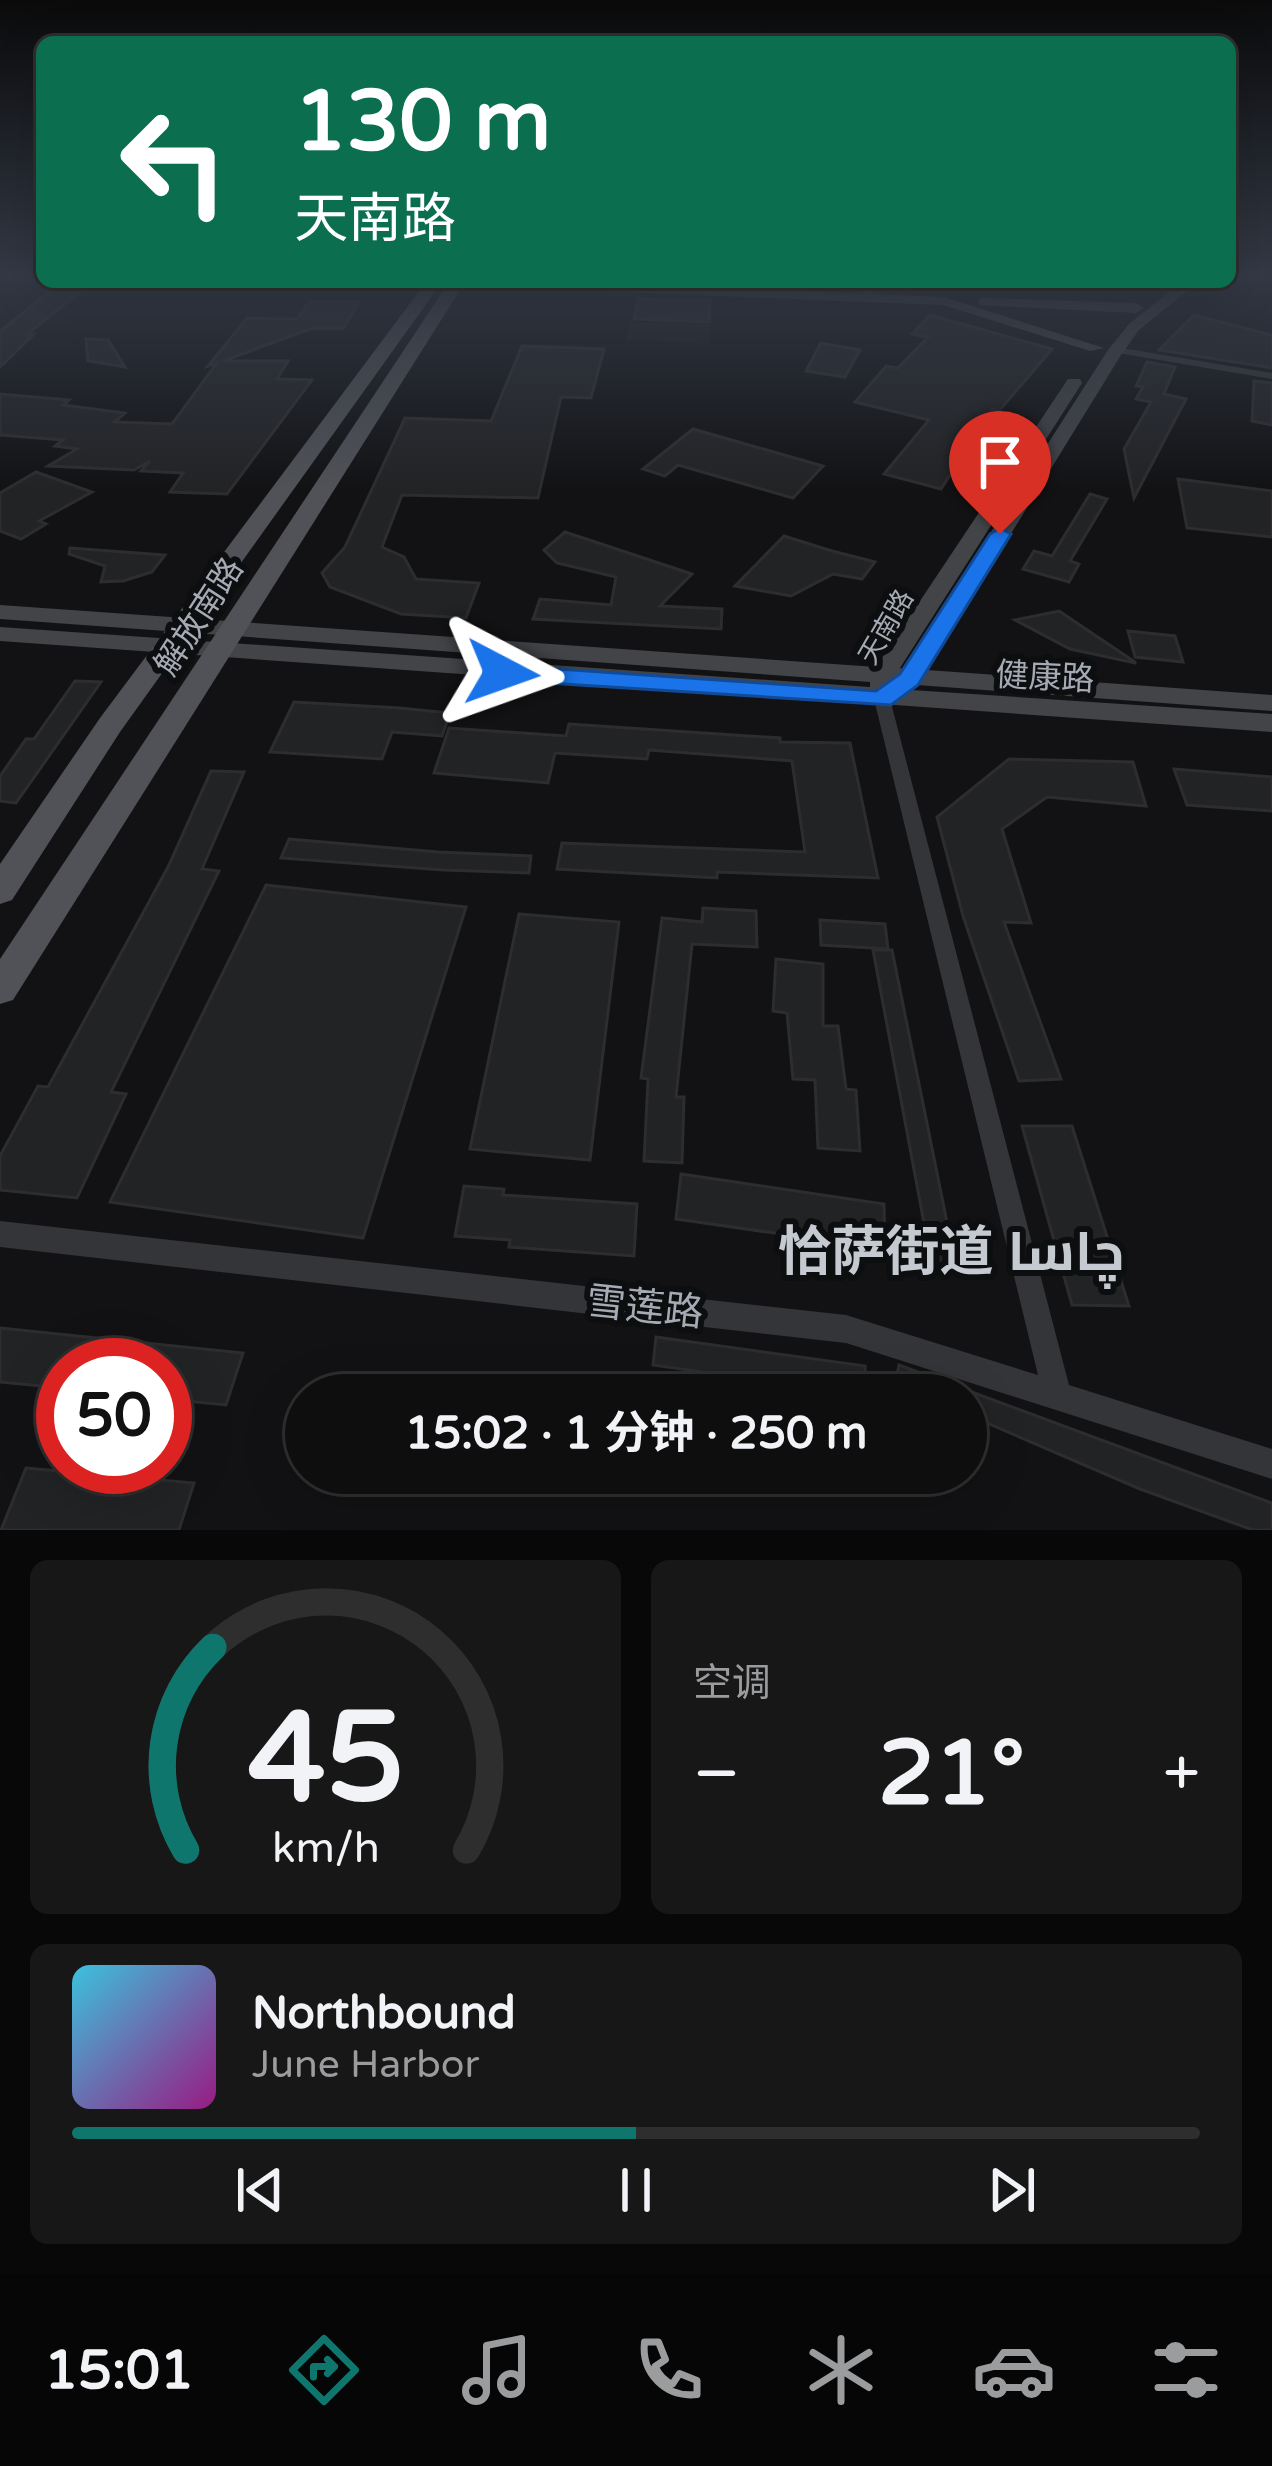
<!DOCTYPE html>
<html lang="zh">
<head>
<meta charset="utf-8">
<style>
	:root { --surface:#0e0e0f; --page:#171718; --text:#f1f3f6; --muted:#9b9c9e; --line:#2e2e2f; --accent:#0f766e }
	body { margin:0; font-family:"Varela Round",Cairo,"Noto Sans SC",sans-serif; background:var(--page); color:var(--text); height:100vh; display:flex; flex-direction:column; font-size:45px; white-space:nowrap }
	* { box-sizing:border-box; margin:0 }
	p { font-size:39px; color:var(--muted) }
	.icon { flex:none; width:66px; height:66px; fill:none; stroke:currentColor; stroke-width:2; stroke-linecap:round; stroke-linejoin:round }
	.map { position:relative; height:1530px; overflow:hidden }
	.side { display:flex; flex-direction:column; gap:30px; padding:30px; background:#080808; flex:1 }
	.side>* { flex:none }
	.top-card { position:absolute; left:36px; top:36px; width:1200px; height:252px; border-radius:18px; box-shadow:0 12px 48px #0002,0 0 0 3px var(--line); background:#0b6e4f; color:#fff; overflow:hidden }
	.speed { position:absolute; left:36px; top:1338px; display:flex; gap:24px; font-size:60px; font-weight:700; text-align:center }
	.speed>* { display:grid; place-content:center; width:156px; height:156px; border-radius:50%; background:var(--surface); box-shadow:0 12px 48px #0002,0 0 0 3px var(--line); line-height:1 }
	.speed .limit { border:18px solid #d22; background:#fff; color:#111 }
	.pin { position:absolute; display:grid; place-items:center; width:102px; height:102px; color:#fff; margin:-123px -51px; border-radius:50% 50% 50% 0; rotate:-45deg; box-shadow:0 0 12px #0007 }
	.pin .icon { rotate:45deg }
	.me { position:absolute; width:132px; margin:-66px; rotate:94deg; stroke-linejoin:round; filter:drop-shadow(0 0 9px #0008) }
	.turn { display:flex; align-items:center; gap:42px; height:252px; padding:0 60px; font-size:54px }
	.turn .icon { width:156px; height:156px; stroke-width:2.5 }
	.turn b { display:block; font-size:84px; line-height:102px }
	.big { font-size:90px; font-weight:700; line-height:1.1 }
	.side .card { flex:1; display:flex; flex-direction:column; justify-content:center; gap:18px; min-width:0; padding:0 42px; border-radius:18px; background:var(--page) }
	.side .dial { align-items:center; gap:0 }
	.dial svg { height:312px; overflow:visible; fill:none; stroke:var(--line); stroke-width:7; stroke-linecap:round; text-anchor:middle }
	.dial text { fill:var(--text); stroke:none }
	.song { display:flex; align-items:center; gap:36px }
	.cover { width:144px; height:144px; border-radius:18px; background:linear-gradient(135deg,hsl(190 70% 55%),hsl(310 70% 35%)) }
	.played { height:12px; border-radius:6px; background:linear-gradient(90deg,var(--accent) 50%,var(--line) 50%) }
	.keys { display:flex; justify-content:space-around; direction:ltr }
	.heat { display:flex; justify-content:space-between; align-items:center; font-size:66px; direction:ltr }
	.side .tiles { flex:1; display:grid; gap:30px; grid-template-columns:1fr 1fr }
	.card:last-child { grid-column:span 2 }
	.trip { position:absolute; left:285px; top:1374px; width:702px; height:120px; border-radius:60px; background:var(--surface); box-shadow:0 12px 48px #0002,0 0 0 3px var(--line); font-weight:700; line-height:120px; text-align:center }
	.tabs { display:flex; height:192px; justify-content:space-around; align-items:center; background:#060606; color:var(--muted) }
	.tabs .icon { width:84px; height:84px }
	.tabs .selected { color:var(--accent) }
	.tabs b { font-size:54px; color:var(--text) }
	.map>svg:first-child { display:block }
	.green { fill:#191e19 }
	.building { fill:#222325; stroke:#2d2d30; stroke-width:3 }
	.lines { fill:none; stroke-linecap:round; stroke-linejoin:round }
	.street { fill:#343539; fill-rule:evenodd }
	.secondary { fill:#424448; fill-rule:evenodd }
	.primary { fill:#505257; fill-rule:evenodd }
	.route { fill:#1a73e8; stroke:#114b97; stroke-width:3 }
	.labels { text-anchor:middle; stroke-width:12; stroke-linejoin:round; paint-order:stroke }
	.far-street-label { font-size:27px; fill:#a5aab4; stroke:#0d0e0f }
	.street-label { font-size:33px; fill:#a5aab4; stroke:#0d0e0f }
	.near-street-label { font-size:39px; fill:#a5aab4; stroke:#0d0e0f }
	.near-district-label { font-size:54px; font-weight:bold; fill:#c5c9d0; stroke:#0d0e0f }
</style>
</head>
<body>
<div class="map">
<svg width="1272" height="1530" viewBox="0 0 1272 1530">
	<rect width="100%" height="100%" fill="#121214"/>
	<polygon class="green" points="630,322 710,324 709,343 626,341"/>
	<g class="building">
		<polygon points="62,282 92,282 28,334 34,334 0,367 0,331"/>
		<polygon points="638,299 710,301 709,322 634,319"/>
		<polygon points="309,302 359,302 343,329 313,328 223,361 288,361 277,379 312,380 227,494 170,492 183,473 141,471 150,461 134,470 48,466 77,449 55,446 63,440 0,435 0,394 69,400 63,405 125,413 115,422 172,424 217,363 208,366 247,318 297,319"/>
		<polygon points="930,315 1052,349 999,411 992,409 941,489 884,474 929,420 855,402 886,366 898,368 928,337 912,334"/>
		<polygon points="1194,315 1272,335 1272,368 1159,350"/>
		<polygon points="86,339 108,340 125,367 88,361"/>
		<polygon points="821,343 860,350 845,377 806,371"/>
		<polygon points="522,346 604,349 591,398 561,397 538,498 402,495 382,547 404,557 416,579 479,583 466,618 401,614 330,587 322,573 345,547 405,418 491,421"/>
		<polygon points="1147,362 1175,367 1164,394 1186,399 1134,498 1124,449 1151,402 1136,399 1143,387 1136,386"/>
		<polygon points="1254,381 1272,383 1272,425 1252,421"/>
		<polygon points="693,429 823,466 793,498 678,465 665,476 643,469"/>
		<polygon points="36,472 92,492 39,521 46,524 21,539 0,531 0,493"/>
		<polygon points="1178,479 1272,491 1272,537 1187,528"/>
		<polygon points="1090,494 1107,499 1070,561 1079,564 1069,582 1023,569 1034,551 1052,556"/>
		<polygon points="565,532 692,574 660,606 722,609 721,629 533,619 540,599 611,605 616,577 557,563 544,550"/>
		<polygon points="784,536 832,551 875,562 862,579 833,574 791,596 735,586"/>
		<polygon points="70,548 165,555 152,572 123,581 101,582 105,566 69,554"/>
		<polygon points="1059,611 1135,662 1135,663 1070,649 1015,620"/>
		<polygon points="1128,631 1175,636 1183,662 1135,657"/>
		<polygon points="75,681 101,682 16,803 0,801 0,776 26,739 34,739"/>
		<polygon points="294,702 400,708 450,713 442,736 392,732 382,759 270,752"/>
		<polygon points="569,724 780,738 780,742 850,743 878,878 717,872 717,878 557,869 562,843 805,852 792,761 649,750 647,759 555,753 548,783 434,773 449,728 566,736"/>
		<polygon points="1009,759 1133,762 1146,806 1047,797 1002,829 1031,923 1004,922 1061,1079 1019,1081 963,916 937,817"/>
		<polygon points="1174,769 1272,777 1272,811 1187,805"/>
		<polygon points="211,771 244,772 202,869 219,871 111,1092 126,1094 77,1198 0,1190 0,1156 38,1086 48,1087 168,867"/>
		<polygon points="289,839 438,852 531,856 529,873 443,870 281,858"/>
		<polygon points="266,885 466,907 363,1238 110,1202"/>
		<polygon points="703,908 756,911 757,947 692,944 676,1097 684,1097 682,1163 644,1161 648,1079 641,1078 662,918 702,922"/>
		<polygon points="519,914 619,922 590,1160 470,1149"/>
		<polygon points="820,920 885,924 888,949 821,945"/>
		<polygon points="873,950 892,950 956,1267 932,1266"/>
		<polygon points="776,959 823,964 823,1026 838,1026 846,1089 856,1090 860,1151 818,1148 815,1080 793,1079 787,1013 773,1011"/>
		<polygon points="1022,1126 1072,1126 1129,1306 1072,1305"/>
		<polygon points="681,1174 884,1204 885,1249 676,1219"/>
		<polygon points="464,1186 504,1189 503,1195 637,1204 634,1256 509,1247 510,1240 455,1236"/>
		<polygon points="0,1328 243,1353 226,1405 165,1399 165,1365 63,1365 63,1388 0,1382"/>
		<polygon points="656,1337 865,1366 865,1395 653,1365"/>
		<polygon points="899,1365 1272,1503 1272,1530 1253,1530 1140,1489 966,1414 966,1395 918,1395 895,1385"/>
		<polygon points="26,1468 194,1483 179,1530 1,1530"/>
	</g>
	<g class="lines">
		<g class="street">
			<polygon points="867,282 877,282 873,296 868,299 863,296"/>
			<polygon points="1116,347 1272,373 1272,379 1112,352 1111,350"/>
			<polygon points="882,694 890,699 1069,1385 1272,1449 1272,1479 846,1343 0,1247 0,1221 846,1315 1038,1375 874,699"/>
		</g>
		<g class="secondary">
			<polygon points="468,282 582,282 944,297 1104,348 1090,351 943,305 475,286"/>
			<polygon points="1182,282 1198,282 1139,330 1121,355 927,670 1272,695 1272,711 917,685 911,690 1272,714 1272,732 0,641 0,627 870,687 870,682 0,619 0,605 876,667 1068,379 1080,379 1082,383 900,668 903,669 1108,350 1129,324"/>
			<polygon points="984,298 1136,303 1144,308 1136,313 979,305 979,299"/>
		</g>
		<g class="primary">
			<polygon points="426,282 442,282 120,732 12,900 0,904 0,864 100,718"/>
			<polygon points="449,282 465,282 13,1000 0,1004 0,959"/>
		</g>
	</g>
	<linearGradient id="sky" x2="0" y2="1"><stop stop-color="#0a0a0b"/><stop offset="0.56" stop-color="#333945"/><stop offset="1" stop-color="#333945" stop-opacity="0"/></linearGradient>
	<rect width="1272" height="491" fill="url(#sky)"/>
	<polygon class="route" points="1000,528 1011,534 918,685 891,705 502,680 489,673 502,665 876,691 900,674 990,534"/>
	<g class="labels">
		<g class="far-street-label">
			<text transform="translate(886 627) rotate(-60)" y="9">天南路</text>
		</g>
		<g class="street-label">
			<text transform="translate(198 616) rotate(-57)" y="12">解放南路</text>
			<text transform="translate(1045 676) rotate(3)" y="12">健康路</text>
		</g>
		<g class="near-street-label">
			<text transform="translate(645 1306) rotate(6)" y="14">雪莲路</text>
		</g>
		<g class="near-district-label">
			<text x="951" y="1270">恰萨街道 چاسا</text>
		</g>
	</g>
</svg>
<div class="speed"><div class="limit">50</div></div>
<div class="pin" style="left:1000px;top:534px;background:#d93025"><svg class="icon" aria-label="arrive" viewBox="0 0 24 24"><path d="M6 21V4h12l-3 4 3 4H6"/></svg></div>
<svg class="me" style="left:502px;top:673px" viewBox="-20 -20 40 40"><path d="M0-17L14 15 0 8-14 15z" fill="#1a73e8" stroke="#fff" stroke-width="4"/></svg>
<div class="trip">15:02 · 1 分钟 · 250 m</div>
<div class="top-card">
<div class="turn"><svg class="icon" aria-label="left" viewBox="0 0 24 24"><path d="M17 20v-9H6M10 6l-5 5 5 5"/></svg><div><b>130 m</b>天南路</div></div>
</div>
</div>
<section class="side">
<div class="tiles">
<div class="card dial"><svg viewBox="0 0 100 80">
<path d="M14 69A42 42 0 1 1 86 69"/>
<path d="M14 69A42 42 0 0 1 21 17" stroke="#0f766e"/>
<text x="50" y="56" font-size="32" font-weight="700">45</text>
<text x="50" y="72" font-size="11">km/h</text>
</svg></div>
<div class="card"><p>空调</p>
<div class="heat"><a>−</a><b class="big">21°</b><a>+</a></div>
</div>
<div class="card">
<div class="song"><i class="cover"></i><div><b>Northbound</b><p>June Harbor</p></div></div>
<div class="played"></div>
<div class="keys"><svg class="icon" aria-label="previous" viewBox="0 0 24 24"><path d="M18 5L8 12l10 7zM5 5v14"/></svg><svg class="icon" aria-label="pause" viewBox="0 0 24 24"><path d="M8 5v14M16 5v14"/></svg><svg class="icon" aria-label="next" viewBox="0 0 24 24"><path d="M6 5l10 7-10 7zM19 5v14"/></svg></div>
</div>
</div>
</section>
<nav class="tabs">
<b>15:01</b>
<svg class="icon selected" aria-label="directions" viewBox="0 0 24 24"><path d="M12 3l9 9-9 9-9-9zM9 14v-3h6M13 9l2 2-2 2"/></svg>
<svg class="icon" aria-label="music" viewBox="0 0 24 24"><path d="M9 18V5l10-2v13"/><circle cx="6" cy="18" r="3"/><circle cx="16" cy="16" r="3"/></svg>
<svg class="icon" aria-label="phone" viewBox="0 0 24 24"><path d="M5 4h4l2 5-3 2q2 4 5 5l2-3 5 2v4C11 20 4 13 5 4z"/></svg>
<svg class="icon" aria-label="climate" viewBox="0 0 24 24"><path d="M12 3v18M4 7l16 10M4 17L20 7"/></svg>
<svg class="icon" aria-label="car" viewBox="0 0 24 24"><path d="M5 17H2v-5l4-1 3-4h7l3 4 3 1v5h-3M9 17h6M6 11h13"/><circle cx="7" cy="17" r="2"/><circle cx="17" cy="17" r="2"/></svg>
<svg class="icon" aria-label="filters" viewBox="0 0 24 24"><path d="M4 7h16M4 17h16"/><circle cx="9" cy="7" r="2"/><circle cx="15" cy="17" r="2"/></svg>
</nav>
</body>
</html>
